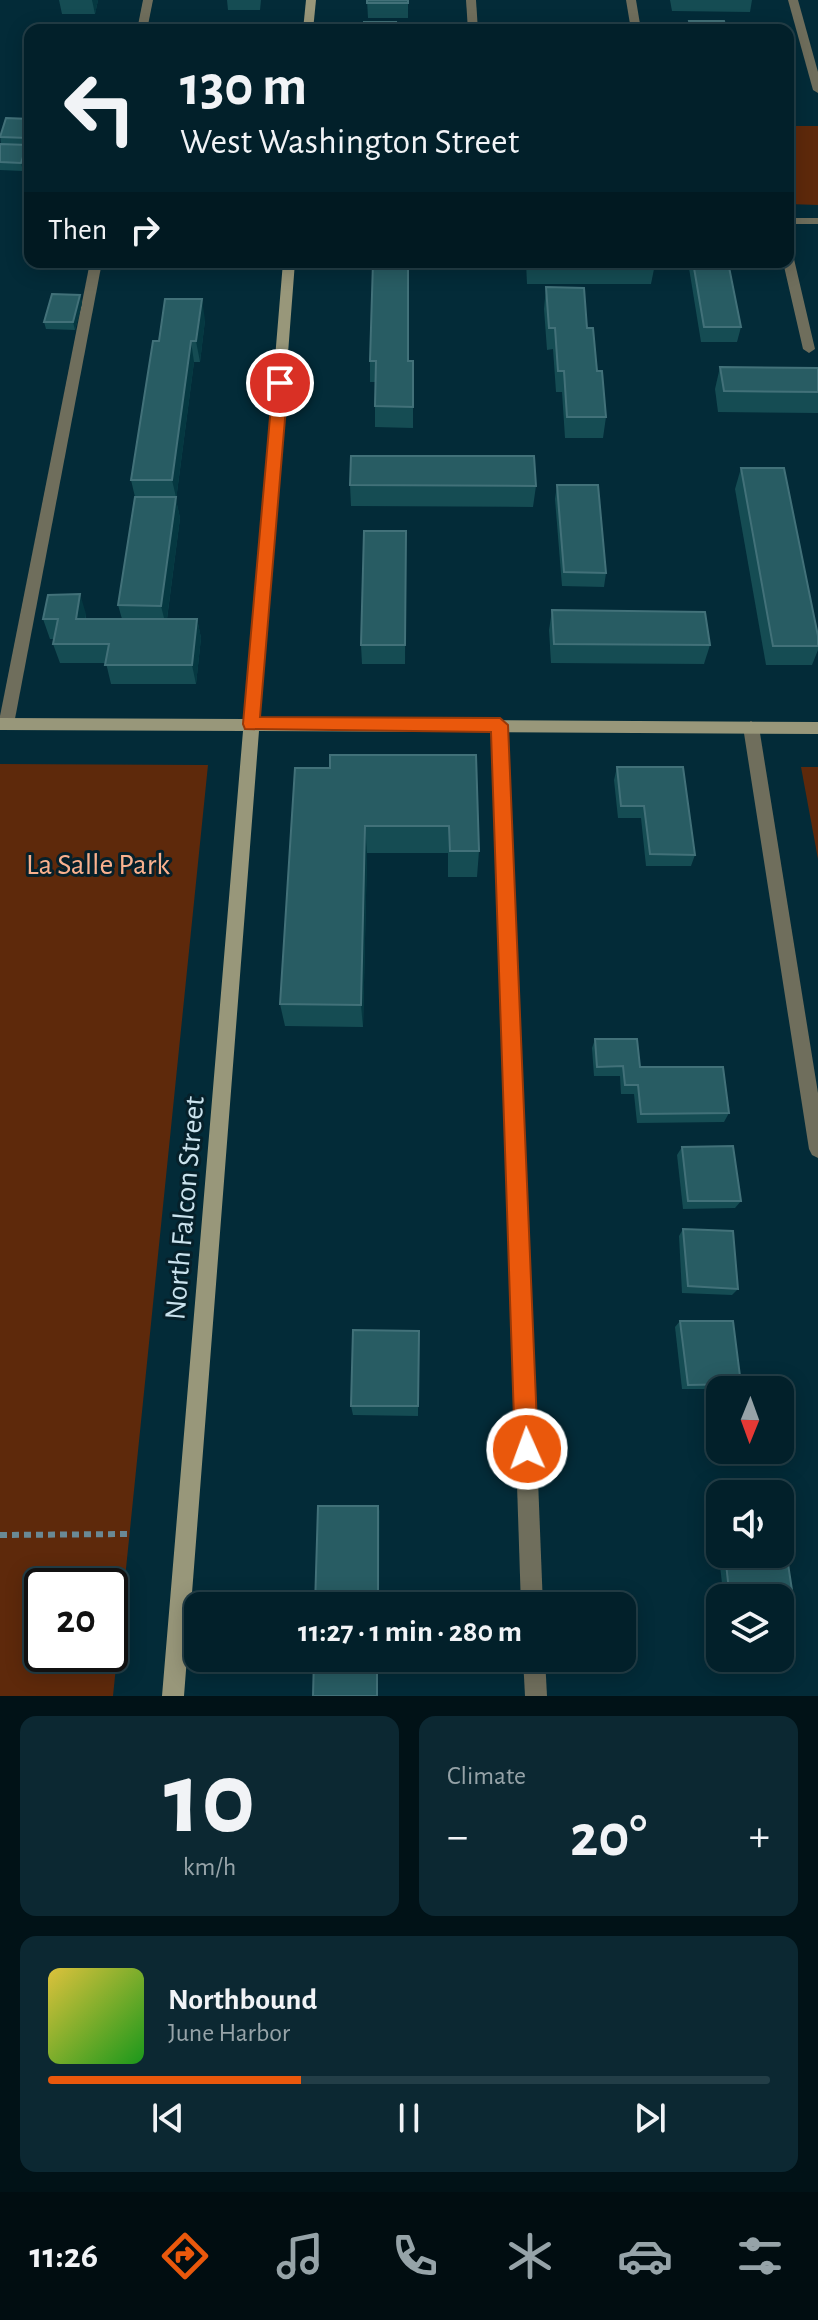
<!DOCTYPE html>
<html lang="en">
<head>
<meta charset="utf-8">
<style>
	:root { --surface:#02202a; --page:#0c2832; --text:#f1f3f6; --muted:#96a3a8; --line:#233e47; --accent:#ea580c }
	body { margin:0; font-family:"Alegreya Sans",sans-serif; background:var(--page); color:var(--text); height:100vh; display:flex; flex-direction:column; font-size:30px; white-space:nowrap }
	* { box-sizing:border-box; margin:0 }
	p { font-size:26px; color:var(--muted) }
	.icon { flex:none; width:44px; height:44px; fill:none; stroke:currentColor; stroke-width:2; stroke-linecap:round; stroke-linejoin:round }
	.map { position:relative; height:1696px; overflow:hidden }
	.panel { display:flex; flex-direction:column; gap:20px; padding:20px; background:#011217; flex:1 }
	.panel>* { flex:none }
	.guide { position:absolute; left:24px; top:24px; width:770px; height:244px; border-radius:16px; box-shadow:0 4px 20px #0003,0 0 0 2px var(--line); background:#02202a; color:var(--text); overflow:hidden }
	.needle { width:52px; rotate:181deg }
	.fabs { position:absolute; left:706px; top:1376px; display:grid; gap:16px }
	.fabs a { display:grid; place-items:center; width:88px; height:88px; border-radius:16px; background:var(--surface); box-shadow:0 4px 20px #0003,0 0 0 2px var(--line); font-size:40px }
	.speed { position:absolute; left:24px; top:1568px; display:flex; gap:16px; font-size:40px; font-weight:700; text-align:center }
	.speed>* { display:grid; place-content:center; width:104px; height:104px; border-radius:50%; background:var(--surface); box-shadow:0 4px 20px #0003,0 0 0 2px var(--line); line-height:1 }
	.speed .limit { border:4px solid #111; border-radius:12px; background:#fff; color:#111 }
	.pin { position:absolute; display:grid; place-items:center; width:68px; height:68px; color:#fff; margin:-34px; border:4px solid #fff; border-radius:50%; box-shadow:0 2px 8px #0007 }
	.me { position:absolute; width:88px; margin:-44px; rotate:358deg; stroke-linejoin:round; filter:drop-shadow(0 0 6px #0008) }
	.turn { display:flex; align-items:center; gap:28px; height:168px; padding:0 24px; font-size:36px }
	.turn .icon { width:104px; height:104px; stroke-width:2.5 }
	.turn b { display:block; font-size:56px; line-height:68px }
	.then { display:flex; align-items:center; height:76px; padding:0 24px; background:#0003; gap:16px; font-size:30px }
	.big { font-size:60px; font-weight:700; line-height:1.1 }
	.panel .tile { flex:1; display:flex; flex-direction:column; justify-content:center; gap:12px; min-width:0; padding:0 28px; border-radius:16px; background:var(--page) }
	.panel .dial { align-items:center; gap:0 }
	.dial b { font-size:104px; line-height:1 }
	.song { display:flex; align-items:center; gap:24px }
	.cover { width:96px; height:96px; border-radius:12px; background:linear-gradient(135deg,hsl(50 70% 55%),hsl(120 70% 35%)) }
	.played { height:8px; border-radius:4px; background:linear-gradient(90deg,var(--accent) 35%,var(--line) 35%) }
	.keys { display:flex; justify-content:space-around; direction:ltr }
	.heat { display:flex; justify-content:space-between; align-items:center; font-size:44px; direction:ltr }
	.panel .tiles { flex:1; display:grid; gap:20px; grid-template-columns:1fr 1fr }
	.tile:last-child { grid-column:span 2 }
	.trip { position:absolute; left:184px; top:1592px; width:452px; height:80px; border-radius:16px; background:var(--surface); box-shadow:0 4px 20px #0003,0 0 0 2px var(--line); font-weight:700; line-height:80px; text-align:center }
	.tabs { display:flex; height:128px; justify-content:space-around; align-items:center; background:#010d11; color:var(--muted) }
	.tabs .icon { width:56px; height:56px }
	.tabs .current { color:var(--accent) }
	.tabs b { font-size:36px; color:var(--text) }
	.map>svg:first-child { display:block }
	.green { fill:#5e290b; fill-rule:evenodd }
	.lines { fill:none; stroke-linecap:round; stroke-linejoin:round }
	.path { stroke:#6a8995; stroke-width:6; stroke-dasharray:7 5; stroke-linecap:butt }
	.lane { fill:#6f6e5c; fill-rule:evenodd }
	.street { fill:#6f6e5c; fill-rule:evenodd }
	.secondary { fill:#98977a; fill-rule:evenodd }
	.wall { fill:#154c53 }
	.shaded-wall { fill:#053841 }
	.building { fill:#285c63; stroke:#427179; stroke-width:2 }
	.route { fill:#ea580c; stroke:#983908; stroke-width:2 }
	.labels { text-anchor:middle; stroke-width:6; stroke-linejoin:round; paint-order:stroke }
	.park-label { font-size:30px; fill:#fab18e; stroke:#06202a }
	.street-label { font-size:30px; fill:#cae2ed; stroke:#06202a }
</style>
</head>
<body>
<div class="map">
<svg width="818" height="1696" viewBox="0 0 818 1696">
	<rect width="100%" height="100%" fill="#032b38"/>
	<g class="green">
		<polygon points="788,126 818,126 818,205 788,204"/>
		<path d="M0,764L208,765L113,1696H0ZM42,1586H110V1654H42Z"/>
		<polygon points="801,767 818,767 818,859"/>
	</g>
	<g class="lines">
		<polyline class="path" points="0,1535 131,1534"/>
		<g class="lane">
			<polygon points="143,0 153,0 147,30 137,30"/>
			<polygon points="466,0 476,0 478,30 468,30"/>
			<polygon points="788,0 798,0 818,72 818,93 813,90"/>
			<polygon points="788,255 794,259 815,349 809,353 803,349 783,262 788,262"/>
			<polygon points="90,262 102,262 14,724 6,730 0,727 0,716"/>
			<polygon points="500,719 508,725 543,1606 521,1606 492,725"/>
			<polygon points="523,1658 545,1658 547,1696 525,1696"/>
		</g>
		<g class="street">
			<polygon points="626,0 636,0 641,30 631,30"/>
			<rect x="788" y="218" width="30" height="6"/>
			<polygon points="751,721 759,727 818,1093 818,1158 812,1155 809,1149 743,727"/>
		</g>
		<g class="secondary">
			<polygon points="306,0 316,0 313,30 303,30"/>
			<polygon points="283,262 295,262 260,719 818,722 818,734 259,731 184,1696 162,1696 243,731 0,730 0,718 245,719"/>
		</g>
	</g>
	<g class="wall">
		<polygon points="59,0 98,0 95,14 62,14"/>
		<polygon points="227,0 261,0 260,10 228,10"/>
		<polygon points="367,0 418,0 408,0 408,18 368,18"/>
		<polygon points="670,0 752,0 750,12 672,11"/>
		<polygon points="788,95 794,109 792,117 788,117"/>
		<polygon points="30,119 30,145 27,146 29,153 23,171 0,170 0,144 1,144 0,135"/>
		<polygon points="526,262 653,262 654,269 651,284 527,284"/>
		<polygon points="688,262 728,262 741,327 737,342 701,342"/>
		<polygon points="546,287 587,328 606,417 603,438 565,438 562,392 556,392 553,349 547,350 544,309"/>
		<polygon points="80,295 82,303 75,330 46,329 44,322"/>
		<polygon points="205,320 200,362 194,362 176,500 180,518 167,619 197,619 201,638 196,684 111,684 106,663 60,663 53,644 54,639 50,639 43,619 86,614 86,619 122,619 118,605 135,497 131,480 159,341"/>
		<polygon points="370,361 413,361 413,428 375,427 375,382 370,382"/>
		<polygon points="720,367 818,368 818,413 718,412 715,389"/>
		<polygon points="741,468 818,636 818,650 812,665 766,665 735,489"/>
		<polygon points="350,485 536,486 533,507 351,506"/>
		<polygon points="557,485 606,573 604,587 562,586 555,499"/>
		<polygon points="406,531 405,664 362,664 361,645"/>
		<polygon points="552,610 710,645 704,664 551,663 549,630"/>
		<polygon points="476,755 479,851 477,877 448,877 448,853 367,853 363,1027 285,1026 280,1004 330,768"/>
		<polygon points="617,767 695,855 691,866 646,866 641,818 618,818 614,780"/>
		<polygon points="595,1039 640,1067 729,1113 724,1122 637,1123 634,1094 621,1094 620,1076 594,1076 592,1048"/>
		<polygon points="682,1147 741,1201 735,1208 683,1209 677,1155"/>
		<polygon points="683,1229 738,1289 732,1295 682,1293 679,1236"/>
		<polygon points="680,1321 741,1384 734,1389 682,1389 675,1327"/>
		<polygon points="419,1331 418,1416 353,1415 351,1406"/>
		<polygon points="720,1520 720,1554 780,1554 792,1590 723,1592 715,1522"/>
	</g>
	<g class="shaded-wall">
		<polygon points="92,0 98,0 95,14"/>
		<polygon points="27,145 29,153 23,171 21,163"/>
		<polygon points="80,295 82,303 75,330 73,322"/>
		<polygon points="202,299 205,320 200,362 196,341"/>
		<polygon points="191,341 194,362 176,500 180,518 166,626 161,606 176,497 172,480"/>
		<polygon points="80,594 86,614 83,638 76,619"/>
		<polygon points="197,619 201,638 196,684 192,665"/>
		<polygon points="365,826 367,853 363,1027 361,1005"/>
		<polygon points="378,1506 380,1511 379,1606 378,1606"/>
		<rect x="377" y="1658" width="1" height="38"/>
	</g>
	<g class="building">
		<rect x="367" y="0" width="41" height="3"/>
		<polygon points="689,21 724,21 726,30 691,30"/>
		<polygon points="364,22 396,22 395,30 364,30"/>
		<polygon points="420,25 446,25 445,30 420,30"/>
		<polygon points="589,28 589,30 562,30 562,29"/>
		<polygon points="788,66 789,66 791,77 788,77"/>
		<polygon points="788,95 791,96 794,109 788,109"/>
		<polygon points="6,118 30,119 30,131 28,138 0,137"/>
		<polygon points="0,144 27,145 21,163 0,162"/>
		<polygon points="373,262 408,262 408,361 413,361 413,407 375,406 376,361 370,361"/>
		<polygon points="528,262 653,262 654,269 528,268"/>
		<polygon points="693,262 728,262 741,327 704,327"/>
		<polygon points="546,287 584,288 587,328 593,328 597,371 602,371 606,417 567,417 564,371 558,371 555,328 549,328"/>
		<polygon points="52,294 80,295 73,322 44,322"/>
		<polygon points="165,299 202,299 196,341 191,341 172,480 131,480 153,341 159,341"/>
		<polygon points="720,367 818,368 818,392 724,391"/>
		<polygon points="351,456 534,456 536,486 350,485"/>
		<polygon points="741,468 784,468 818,636 818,646 773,646"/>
		<polygon points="557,485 598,485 606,573 564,572"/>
		<polygon points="135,497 176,497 161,606 118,605"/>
		<polygon points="364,531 406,531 405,645 361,645"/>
		<polygon points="80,594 76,619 197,619 192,665 105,665 109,644 53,644 58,619 43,619 48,595"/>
		<polygon points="552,610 705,612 710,645 554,644"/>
		<polygon points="330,755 476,755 479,851 450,851 449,826 365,826 361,1005 280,1004 295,768 330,768"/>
		<polygon points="617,767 683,767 695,855 650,854 644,806 621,806"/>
		<polygon points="595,1039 637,1039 640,1067 723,1067 729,1113 641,1114 638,1085 625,1085 623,1066 597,1067"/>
		<polygon points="733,1146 741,1201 688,1201 682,1147"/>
		<polygon points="683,1229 733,1231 738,1289 688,1286"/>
		<polygon points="680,1321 733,1321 741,1384 688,1385"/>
		<polygon points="353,1330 419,1331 418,1406 351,1406"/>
		<polygon points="318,1506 378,1506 378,1606 315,1606"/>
		<polygon points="780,1518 781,1518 792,1590 729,1591 725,1554 780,1554"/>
		<polygon points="314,1658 377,1658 377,1696 313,1696"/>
	</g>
	<polygon class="route" points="280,378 288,383 260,717 500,718 508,725 538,1449 535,1457 527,1460 518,1457 515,1449 491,732 245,729 243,724 273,383"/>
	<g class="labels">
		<g class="park-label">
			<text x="98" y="874">La Salle Park</text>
		</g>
		<g class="street-label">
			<text transform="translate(184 1208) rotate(-85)" y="10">North Falcon Street</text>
		</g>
	</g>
</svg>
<div class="fabs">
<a><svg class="needle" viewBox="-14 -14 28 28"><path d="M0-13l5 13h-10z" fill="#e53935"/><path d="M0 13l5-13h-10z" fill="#96a3a8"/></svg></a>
<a><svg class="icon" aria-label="sound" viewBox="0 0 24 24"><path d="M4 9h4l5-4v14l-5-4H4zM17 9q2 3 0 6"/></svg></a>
<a><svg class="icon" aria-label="layers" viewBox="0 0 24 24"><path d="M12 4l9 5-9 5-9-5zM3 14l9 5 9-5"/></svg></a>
</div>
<div class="speed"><div class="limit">20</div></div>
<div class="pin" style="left:280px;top:383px;background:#d93025"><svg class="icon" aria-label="arrive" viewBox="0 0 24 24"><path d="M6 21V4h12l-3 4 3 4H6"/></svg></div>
<svg class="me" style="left:527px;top:1449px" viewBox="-20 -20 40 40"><circle r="17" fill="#ea580c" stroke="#fff" stroke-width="3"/><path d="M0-11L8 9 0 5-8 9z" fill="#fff"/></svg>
<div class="trip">11:27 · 1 min · 280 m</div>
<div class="guide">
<div class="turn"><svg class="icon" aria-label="left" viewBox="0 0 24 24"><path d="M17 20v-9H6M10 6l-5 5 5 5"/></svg><div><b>130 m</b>West Washington Street</div></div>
<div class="then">Then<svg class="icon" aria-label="right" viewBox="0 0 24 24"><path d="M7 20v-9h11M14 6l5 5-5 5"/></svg></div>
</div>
</div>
<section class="panel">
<div class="tiles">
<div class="tile dial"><b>10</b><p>km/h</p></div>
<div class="tile"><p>Climate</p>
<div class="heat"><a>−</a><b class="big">20°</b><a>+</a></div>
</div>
<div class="tile">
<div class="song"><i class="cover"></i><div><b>Northbound</b><p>June Harbor</p></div></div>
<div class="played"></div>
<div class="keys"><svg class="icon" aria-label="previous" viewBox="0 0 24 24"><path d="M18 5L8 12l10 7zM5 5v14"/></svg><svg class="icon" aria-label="pause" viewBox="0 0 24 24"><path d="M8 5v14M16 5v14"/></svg><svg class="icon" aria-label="next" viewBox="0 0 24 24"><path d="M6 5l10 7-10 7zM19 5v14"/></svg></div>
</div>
</div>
</section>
<nav class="tabs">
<b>11:26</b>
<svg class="icon current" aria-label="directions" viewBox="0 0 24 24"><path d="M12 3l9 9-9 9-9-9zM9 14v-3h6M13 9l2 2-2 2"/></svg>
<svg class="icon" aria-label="music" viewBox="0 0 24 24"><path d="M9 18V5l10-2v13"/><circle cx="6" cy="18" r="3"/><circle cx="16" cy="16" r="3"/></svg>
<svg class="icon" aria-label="phone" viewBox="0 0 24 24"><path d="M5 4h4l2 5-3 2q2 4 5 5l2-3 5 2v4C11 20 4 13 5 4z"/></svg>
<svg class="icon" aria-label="climate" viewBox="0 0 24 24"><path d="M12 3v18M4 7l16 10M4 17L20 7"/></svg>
<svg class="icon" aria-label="car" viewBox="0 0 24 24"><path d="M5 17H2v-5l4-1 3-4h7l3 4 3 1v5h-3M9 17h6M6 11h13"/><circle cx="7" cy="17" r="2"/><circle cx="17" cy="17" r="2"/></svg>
<svg class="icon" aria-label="filters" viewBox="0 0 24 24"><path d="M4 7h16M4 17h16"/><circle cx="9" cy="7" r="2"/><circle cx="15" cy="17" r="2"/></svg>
</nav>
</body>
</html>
